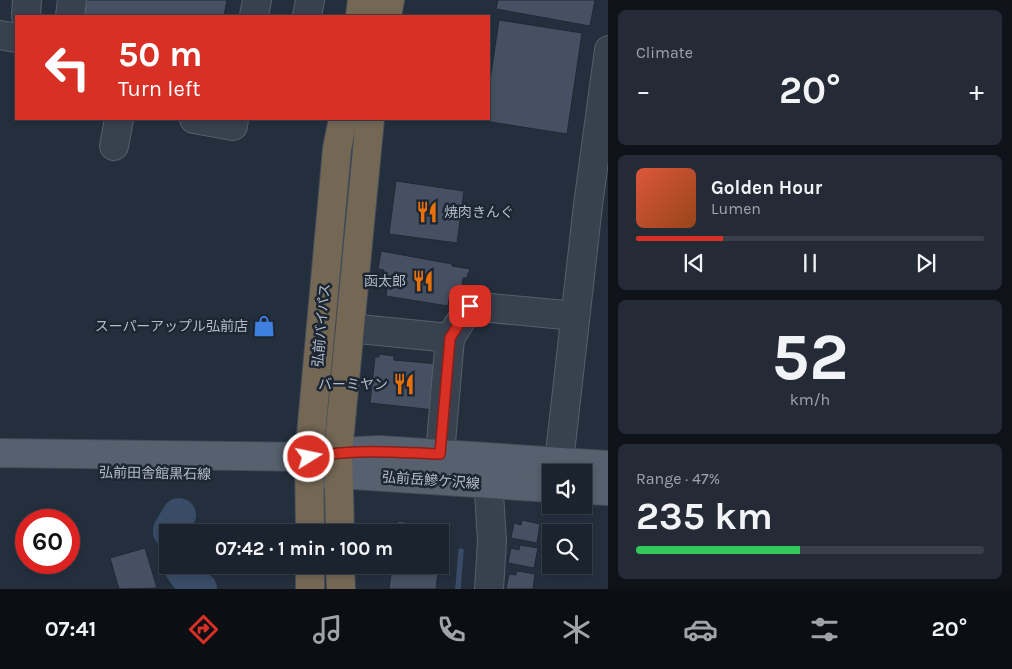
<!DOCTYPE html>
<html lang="en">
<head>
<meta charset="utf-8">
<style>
	:root { --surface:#1b232e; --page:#242b36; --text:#f1f3f6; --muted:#a0a4aa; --line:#39404a; --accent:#d93025 }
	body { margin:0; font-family:Karla,"Noto Sans JP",sans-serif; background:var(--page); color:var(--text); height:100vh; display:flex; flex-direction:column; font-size:19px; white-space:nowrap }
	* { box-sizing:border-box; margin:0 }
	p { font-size:16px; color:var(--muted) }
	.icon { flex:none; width:28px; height:28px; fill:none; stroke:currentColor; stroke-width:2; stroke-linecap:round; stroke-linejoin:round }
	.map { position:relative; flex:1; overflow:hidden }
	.side { display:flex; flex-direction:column; gap:10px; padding:10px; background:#0f1319; width:404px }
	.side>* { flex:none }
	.guide { position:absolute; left:15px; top:15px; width:475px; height:105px; border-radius:0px; box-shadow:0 2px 8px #0003,0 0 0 1px var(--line); background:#d93025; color:#fff; overflow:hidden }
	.buttons { position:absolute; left:542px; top:464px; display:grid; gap:10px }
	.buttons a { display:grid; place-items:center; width:50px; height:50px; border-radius:0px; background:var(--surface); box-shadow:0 2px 8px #0003,0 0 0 1px var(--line); font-size:25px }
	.speed { position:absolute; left:15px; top:509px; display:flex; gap:10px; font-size:25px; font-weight:700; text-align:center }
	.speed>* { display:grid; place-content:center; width:65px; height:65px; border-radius:50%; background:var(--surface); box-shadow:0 2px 8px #0003,0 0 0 1px var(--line); line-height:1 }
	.speed .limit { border:8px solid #d22; background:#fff; color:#111 }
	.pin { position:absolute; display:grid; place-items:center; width:42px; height:42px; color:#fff; margin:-21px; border-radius:10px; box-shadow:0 2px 8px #0006 }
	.me { position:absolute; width:55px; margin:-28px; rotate:80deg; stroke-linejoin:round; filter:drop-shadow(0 0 4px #0008) }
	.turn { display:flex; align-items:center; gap:18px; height:105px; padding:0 20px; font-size:22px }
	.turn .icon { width:65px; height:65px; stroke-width:2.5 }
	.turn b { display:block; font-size:35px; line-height:42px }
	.big { font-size:38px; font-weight:700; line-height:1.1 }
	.side .widget { flex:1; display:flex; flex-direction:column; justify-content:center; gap:8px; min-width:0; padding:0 18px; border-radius:8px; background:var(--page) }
	.side .dial { align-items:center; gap:0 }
	.dial b { font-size:65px; line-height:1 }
	.song { display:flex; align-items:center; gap:15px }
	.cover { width:60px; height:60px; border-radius:8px; background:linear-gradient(135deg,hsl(10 70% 55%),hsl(20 70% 35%)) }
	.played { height:5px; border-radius:2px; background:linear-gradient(90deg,var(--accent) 25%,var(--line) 25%) }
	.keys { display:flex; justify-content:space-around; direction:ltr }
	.heat { display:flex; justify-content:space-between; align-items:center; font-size:28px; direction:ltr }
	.charge { height:8px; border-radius:4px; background:linear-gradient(90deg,#34c759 47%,var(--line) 0) }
	.trip { position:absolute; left:159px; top:524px; width:290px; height:50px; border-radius:0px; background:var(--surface); box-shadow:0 2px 8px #0003,0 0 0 1px var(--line); font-weight:700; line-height:50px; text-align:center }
	.tabs { display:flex; height:80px; justify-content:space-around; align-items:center; background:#0b0e12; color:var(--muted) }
	.tabs .icon { width:35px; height:35px }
	.tabs .active { color:var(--accent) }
	.tabs b { font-size:22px; color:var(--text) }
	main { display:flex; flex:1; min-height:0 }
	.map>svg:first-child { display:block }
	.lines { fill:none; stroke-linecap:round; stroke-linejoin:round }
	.stream { stroke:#394c67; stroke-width:5.5 }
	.river { stroke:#394c67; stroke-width:34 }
	.building { fill:#455162; stroke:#1f2835 }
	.minor-casing { stroke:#565f6c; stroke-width:30 }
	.major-casing { stroke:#414a57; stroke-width:30 }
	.highway-casing { stroke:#434c59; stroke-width:30 }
	.minor { stroke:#38414e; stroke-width:28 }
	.major { stroke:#56606e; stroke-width:28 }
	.highway { stroke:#746855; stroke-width:28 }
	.route-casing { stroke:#8d1f18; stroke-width:12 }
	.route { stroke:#d93025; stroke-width:9 }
	.labels { text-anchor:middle; stroke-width:5; stroke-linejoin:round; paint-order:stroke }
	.poi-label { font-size:14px; fill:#b4bcc9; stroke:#1d2633; text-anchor:end }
	.street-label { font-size:14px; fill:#b4bcc9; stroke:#1d2633 }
</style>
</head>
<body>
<main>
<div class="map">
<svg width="609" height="589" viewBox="0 0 609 589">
	<rect width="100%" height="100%" fill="#242f3e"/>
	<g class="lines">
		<polyline class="stream" points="458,589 461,551"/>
		<g class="river">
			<polyline points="170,532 170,530 179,515"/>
			<polyline points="179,565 191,582 200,589"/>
		</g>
	</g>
	<g class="building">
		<polygon points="80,0 227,0 224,16 77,16"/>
		<polygon points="498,0 595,0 590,26 496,9"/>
		<polygon points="499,20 582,33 567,134 484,121 484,119 489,119 489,87"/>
		<polygon points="396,181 464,191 457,243 389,234"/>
		<polygon points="381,251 452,264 452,266 470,269 469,273 468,273 467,278 463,278 461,293 450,292 448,306 386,296 387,286 382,285 384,270 378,269"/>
		<polygon points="379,354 394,356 394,360 438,364 434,410 370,403 375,357 379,357"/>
		<polygon points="522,520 540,524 537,543 511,538 514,523 521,525"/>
		<polygon points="398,521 444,528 440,559 440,532 396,532"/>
		<polygon points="520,545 538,548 534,568 508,563 511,548 519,550"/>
		<polygon points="145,548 157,588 119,589 110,558"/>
		<polygon points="392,565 439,565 436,589 389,589"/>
		<polygon points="517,571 535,574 533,589 506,589 509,574 516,575"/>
	</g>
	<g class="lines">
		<g class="minor-casing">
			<g id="minor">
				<polyline points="26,16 27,0"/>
				<polyline points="70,16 72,0"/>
				<polyline points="254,16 257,0"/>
				<polyline points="307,16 310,0"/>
				<polyline points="0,35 16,38"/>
				<polyline points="194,119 233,126 234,119"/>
				<polyline points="114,146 119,119"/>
				<polyline points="349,328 450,338 470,306 575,316"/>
				<polyline points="440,454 450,338"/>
				<polyline points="487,461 492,541 489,589"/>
				<polyline points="559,462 588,205 609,50"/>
			</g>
		</g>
		<g class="major-casing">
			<g id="major">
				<polyline points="0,453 309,457 338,452 379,450 609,465"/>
				<polyline points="314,475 338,474 551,488"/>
				<polyline points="584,490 609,491"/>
			</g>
		</g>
		<g class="highway-casing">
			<g id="highway">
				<polyline points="360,16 362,0"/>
				<polyline points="387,16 390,0"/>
				<polyline points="310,532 309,457 337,149 343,119"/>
				<polyline points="340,532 338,452 370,119"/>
				<polyline points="340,565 341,589"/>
				<polyline points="310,589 310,565"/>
			</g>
		</g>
		<use href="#minor" class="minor"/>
		<use href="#major" class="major"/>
		<use href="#highway" class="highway"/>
	</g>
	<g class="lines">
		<g class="route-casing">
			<path id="route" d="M309,457C353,449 395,452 440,454L450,338L470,306"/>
		</g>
		<use href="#route" class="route"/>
	</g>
	<defs>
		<g id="restaurant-bare" transform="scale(1.725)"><path d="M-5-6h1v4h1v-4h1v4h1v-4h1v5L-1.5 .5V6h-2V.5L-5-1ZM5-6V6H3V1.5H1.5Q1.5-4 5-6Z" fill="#e8710a" stroke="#1d2633" stroke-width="2.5" paint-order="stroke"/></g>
		<g id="shop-bare" transform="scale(1.725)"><path d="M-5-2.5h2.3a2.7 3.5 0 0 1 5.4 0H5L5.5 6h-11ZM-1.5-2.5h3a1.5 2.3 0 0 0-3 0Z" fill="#3f7fe0" stroke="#1d2633" stroke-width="2.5" paint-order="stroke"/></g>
	</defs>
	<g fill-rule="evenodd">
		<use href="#restaurant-bare" x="427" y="212"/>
		<use href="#restaurant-bare" x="423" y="281"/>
		<use href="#shop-bare" x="264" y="326"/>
		<use href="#restaurant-bare" x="404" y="384"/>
	</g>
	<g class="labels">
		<g class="poi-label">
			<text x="444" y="217" text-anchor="start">焼肉きんぐ</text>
			<text x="406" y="286">函太郎</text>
			<text x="248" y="331">スーパーアップル弘前店</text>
			<text x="388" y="389">バーミヤン</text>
		</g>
		<g class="street-label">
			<text transform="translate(321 325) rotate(-85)" y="5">弘前バイパス</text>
			<text transform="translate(155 473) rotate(1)" y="5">弘前田舎館黒石線</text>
			<text transform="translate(431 480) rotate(4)" y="5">弘前岳鰺ケ沢線</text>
		</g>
	</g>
</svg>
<div class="buttons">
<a><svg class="icon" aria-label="sound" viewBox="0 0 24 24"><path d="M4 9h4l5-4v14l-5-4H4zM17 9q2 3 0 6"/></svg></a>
<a><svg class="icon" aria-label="search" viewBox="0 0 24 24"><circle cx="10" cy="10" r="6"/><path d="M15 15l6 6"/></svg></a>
</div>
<div class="speed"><div class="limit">60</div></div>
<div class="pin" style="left:470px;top:306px;background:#d93025"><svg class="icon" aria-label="arrive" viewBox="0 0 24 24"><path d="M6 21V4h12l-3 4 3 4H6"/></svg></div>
<svg class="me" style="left:309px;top:457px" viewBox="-20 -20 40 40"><circle r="17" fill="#d93025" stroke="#fff" stroke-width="3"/><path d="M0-11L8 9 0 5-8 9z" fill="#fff"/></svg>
<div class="trip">07:42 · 1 min · 100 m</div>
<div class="guide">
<div class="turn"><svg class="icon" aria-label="left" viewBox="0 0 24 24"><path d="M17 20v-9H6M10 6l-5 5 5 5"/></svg><div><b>50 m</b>Turn left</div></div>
</div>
</div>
<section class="side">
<div class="widget"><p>Climate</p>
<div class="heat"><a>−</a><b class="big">20°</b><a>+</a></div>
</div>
<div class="widget">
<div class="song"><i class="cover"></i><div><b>Golden Hour</b><p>Lumen</p></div></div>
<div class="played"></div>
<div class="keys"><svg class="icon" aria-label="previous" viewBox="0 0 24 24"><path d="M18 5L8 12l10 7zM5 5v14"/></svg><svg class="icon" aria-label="pause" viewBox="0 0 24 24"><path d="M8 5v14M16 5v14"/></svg><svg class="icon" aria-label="next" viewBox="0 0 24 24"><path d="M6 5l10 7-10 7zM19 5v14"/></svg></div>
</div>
<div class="widget dial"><b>52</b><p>km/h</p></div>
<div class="widget"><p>Range · 47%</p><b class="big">235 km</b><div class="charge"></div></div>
</section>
</main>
<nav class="tabs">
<b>07:41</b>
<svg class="icon active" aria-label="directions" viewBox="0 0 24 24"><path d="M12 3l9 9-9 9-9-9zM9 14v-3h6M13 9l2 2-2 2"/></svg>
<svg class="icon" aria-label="music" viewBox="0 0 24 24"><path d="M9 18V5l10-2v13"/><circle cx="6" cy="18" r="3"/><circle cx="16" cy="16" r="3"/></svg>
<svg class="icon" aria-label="phone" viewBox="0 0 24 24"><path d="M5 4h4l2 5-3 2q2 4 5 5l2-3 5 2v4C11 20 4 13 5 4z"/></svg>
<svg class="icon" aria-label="climate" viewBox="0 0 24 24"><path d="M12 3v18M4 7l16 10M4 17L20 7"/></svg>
<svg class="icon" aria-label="car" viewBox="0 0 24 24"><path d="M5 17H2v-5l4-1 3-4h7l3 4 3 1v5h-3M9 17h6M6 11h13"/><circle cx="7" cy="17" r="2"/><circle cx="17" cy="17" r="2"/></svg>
<svg class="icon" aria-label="filters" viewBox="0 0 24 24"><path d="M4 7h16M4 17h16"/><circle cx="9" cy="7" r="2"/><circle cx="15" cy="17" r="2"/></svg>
<b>20°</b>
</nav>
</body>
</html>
